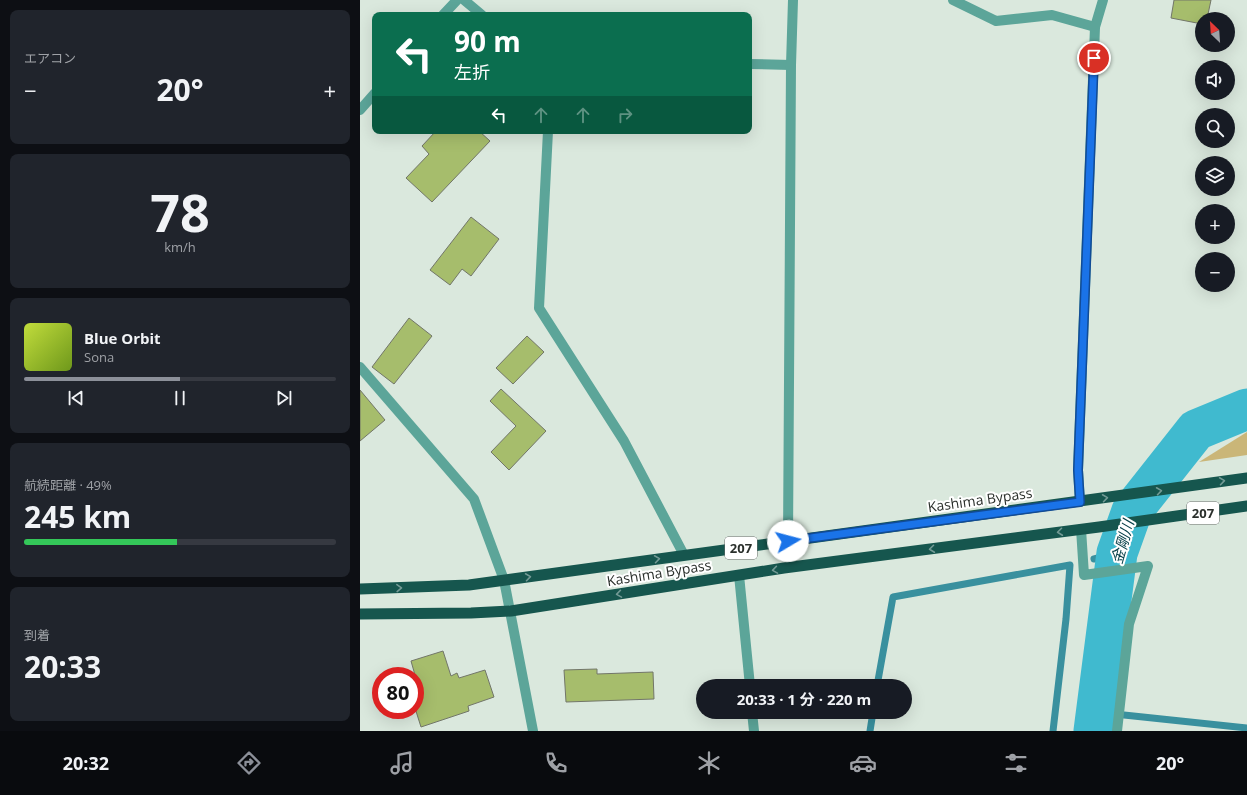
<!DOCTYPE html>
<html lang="ja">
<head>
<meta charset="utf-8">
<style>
	:root { --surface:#171b24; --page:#20242c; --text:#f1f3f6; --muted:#9ea1a6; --line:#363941; --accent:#8c9099 }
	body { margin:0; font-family:"Open Sans","Noto Sans JP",sans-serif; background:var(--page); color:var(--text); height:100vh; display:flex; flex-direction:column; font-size:15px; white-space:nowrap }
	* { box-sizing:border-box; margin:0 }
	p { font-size:13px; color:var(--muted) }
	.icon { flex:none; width:22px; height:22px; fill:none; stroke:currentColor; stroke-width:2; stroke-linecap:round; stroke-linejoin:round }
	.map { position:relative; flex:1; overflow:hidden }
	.side { display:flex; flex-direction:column; gap:10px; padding:10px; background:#0d0f14; width:360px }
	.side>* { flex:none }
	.guide { position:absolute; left:12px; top:12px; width:380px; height:122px; border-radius:8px; box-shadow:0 4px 16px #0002; background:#0b6e4f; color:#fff; overflow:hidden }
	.needle { width:26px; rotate:335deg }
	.buttons { position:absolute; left:835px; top:12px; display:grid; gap:8px }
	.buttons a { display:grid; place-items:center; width:40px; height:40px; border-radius:50%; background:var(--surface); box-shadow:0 4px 16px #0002; font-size:20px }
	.speed { position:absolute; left:12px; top:667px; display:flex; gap:8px; font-size:20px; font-weight:700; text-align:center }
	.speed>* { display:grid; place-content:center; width:52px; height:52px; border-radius:50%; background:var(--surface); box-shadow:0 4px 16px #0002; line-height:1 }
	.speed .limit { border:6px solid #d22; background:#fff; color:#111 }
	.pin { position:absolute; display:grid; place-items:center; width:34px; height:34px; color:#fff; margin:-17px; border:2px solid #fff; border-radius:50%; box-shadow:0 1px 4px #0007 }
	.me { position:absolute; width:44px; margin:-22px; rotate:82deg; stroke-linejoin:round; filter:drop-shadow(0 0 3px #0008) }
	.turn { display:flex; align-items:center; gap:14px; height:84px; padding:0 16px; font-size:18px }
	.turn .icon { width:52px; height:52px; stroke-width:2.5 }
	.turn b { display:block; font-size:28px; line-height:34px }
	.lanes { display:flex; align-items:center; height:38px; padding:0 16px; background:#0003; justify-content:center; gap:20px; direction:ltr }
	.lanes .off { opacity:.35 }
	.big { font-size:30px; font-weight:700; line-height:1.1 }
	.side .widget { flex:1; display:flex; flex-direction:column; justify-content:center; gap:6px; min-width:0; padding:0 14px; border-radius:8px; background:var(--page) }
	.side .dial { align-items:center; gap:0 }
	.dial b { font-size:52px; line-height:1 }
	.song { display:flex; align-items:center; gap:12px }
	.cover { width:48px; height:48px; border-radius:6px; background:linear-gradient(135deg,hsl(70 70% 55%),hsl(80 70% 35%)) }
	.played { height:4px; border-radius:2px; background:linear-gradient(90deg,var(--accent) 50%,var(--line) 50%) }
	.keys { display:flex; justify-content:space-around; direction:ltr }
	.heat { display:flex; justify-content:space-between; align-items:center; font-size:22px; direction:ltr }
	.charge { height:6px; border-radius:3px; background:linear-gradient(90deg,#34c759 49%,var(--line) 0) }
	.trip { position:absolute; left:336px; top:679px; width:216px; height:40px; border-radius:20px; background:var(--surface); box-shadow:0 4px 16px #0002; font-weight:700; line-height:40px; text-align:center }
	.tab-bar { display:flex; height:64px; justify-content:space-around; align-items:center; background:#090b0e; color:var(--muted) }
	.tab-bar .icon { width:28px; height:28px }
	.tab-bar .selected { color:var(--accent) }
	.tab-bar b { font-size:18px; color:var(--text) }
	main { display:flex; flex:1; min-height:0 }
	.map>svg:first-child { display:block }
	.green { fill:#cab678 }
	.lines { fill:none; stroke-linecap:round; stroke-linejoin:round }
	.stream { stroke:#39909e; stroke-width:7 }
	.river { stroke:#40bacf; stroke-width:41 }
	.building { fill:#a6bd6c; stroke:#727669 }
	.minor { stroke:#5ca599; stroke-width:10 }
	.tertiary { stroke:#5ca599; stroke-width:10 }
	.trunk { stroke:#16564e; stroke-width:11 }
	.oneway { stroke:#739a95 }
	.route-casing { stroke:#114b97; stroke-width:10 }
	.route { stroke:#1a73e8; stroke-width:7 }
	.labels { text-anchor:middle; stroke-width:4; stroke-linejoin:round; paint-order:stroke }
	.shield { fill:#fff; stroke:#6a6d6b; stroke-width:1 }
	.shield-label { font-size:13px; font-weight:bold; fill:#2a2f2b }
	.street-label { font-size:14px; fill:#2a2f2b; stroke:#fff }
	.water-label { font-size:15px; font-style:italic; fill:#084049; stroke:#fff }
</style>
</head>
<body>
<main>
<section class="side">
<div class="widget"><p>エアコン</p>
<div class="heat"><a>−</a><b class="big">20°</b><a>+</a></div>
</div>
<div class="widget dial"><b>78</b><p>km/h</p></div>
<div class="widget">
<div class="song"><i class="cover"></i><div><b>Blue Orbit</b><p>Sona</p></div></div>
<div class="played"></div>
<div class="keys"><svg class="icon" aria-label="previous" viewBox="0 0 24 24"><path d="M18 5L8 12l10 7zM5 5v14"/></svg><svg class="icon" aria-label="pause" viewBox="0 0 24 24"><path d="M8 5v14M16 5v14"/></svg><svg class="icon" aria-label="next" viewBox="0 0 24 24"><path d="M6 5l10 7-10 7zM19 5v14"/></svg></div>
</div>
<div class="widget"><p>航続距離 · 49%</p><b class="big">245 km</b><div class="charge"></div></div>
<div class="widget"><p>到着</p><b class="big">20:33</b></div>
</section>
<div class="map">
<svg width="887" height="731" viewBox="0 0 887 731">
	<rect width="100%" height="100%" fill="#dae8dd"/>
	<polygon class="green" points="887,432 887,455 839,462"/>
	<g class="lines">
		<g class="stream">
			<polyline points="734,559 757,553"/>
			<polyline points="517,686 533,597 710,565 706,619 693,731"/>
			<polyline points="737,707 751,713"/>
			<polyline points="764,715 887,728"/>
			<polyline points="510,731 513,712"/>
		</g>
		<polyline class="river" points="734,731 757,553 772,511 836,430 887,409"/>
	</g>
	<g class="building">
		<polygon points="814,0 851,0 847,19 842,19 842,24 811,18"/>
		<polygon points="76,131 119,131 130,141 72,202 46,178 69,154 62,146"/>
		<polygon points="111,217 139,239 111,276 102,269 90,285 70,270"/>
		<polygon points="49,318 72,336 34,384 12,367"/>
		<polygon points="167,336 184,352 153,384 136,368"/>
		<polygon points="141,389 186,431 149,470 131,452 156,426 130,401"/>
		<polygon points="0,390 25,420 0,441"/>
		<polygon points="83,651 91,676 97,673 99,678 125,670 134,697 108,706 109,711 61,727 55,708 55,675 51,661"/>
		<polygon points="237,669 237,674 293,672 294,699 206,702 204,670"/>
	</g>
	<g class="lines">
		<g class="minor">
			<polyline points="104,0 122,15"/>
			<polyline points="593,0 636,21 692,15 735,27"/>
			<polyline points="83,15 97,0"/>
			<polyline points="389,64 431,65"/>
			<polyline points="0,110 15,93"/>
			<polyline points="188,131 179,308 264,441 324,555"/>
			<polyline points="0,367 114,499 144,580"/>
			<polyline points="720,502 718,470 735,27 743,0"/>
			<polyline points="721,529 724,575 788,566 769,624 757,731"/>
			<polyline points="428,541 431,65 433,0"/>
			<polyline points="379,575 390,686"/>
			<polyline points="392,712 394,731"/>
		</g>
		<polyline class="tertiary" points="144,580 173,731"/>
		<g class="trunk">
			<polyline points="0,589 109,585 887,478"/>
			<polyline points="0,614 111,613 151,611 424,568 739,527 887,506"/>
		</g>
	</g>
	<defs><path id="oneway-chevron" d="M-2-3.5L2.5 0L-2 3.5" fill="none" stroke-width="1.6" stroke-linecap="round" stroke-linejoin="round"/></defs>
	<g class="oneway">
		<use href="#oneway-chevron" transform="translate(862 481) rotate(-8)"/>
		<use href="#oneway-chevron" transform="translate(799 491) rotate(-8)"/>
		<use href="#oneway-chevron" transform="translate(745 498) rotate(-8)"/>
		<use href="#oneway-chevron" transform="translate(700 532) rotate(173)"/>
		<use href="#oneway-chevron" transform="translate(572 549) rotate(173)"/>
		<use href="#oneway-chevron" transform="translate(297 559) rotate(-8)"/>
		<use href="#oneway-chevron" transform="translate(415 570) rotate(171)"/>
		<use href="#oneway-chevron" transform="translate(168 577) rotate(-8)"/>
		<use href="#oneway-chevron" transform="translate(39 588) rotate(-2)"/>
		<use href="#oneway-chevron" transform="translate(259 594) rotate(171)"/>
	</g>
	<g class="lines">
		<g class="route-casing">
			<polyline id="route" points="428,541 720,502 718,470 734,58"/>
		</g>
		<use href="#route" class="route"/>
	</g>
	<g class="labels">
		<g class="shield">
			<rect x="827" y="502" width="32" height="22" rx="3"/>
			<rect x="365" y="537" width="32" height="22" rx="3"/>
		</g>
		<g class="shield-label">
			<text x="843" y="518">207</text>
			<text x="381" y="553">207</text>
		</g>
		<g class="street-label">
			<text transform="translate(620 500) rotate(-8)" y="5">Kashima Bypass</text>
			<text transform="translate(299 573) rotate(-9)" y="5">Kashima Bypass</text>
		</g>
		<g class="water-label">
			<text transform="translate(763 542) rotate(-74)" y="5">金剛川</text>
		</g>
	</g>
</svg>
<div class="buttons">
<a><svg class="needle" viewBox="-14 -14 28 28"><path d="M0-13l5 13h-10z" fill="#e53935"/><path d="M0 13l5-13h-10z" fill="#9ea1a6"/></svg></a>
<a><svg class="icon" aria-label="sound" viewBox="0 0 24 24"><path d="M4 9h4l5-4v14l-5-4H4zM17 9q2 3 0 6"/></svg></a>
<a><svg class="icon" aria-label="search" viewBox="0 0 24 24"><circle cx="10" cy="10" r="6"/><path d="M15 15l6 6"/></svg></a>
<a><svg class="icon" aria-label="layers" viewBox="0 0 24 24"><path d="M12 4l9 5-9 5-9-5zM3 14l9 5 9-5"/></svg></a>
<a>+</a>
<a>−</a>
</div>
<div class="speed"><div class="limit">80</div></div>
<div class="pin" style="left:734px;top:58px;background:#d93025"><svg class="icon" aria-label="arrive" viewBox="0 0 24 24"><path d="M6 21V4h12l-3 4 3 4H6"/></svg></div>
<svg class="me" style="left:428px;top:541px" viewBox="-20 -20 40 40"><circle r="19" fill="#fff"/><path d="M0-13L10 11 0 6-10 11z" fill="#1a73e8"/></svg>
<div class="trip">20:33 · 1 分 · 220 m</div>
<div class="guide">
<div class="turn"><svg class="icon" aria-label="left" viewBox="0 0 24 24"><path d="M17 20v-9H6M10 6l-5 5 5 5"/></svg><div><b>90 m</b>左折</div></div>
<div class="lanes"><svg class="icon" aria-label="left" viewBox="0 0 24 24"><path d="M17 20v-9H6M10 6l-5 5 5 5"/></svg><svg class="icon off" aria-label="ahead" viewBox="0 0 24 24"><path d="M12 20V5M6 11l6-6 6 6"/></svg><svg class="icon off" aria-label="ahead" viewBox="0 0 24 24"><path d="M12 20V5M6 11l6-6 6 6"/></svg><svg class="icon off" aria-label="right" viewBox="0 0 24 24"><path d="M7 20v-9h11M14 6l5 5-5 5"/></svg></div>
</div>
</div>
</main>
<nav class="tab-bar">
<b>20:32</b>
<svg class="icon selected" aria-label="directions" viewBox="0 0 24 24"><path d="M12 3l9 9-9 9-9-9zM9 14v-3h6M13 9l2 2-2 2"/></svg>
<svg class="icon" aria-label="music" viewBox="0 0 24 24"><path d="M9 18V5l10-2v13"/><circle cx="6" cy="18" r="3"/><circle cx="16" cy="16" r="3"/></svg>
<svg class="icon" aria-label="phone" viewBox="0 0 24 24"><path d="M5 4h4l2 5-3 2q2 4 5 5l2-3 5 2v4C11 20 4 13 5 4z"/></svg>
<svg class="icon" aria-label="climate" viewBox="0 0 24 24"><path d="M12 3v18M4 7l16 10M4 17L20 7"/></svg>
<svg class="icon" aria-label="car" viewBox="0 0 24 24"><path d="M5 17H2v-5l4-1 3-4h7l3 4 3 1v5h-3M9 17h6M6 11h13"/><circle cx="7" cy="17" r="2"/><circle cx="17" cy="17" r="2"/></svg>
<svg class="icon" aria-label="filters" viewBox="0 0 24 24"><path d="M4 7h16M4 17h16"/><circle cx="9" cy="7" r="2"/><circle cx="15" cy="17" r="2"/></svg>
<b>20°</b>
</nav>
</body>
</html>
